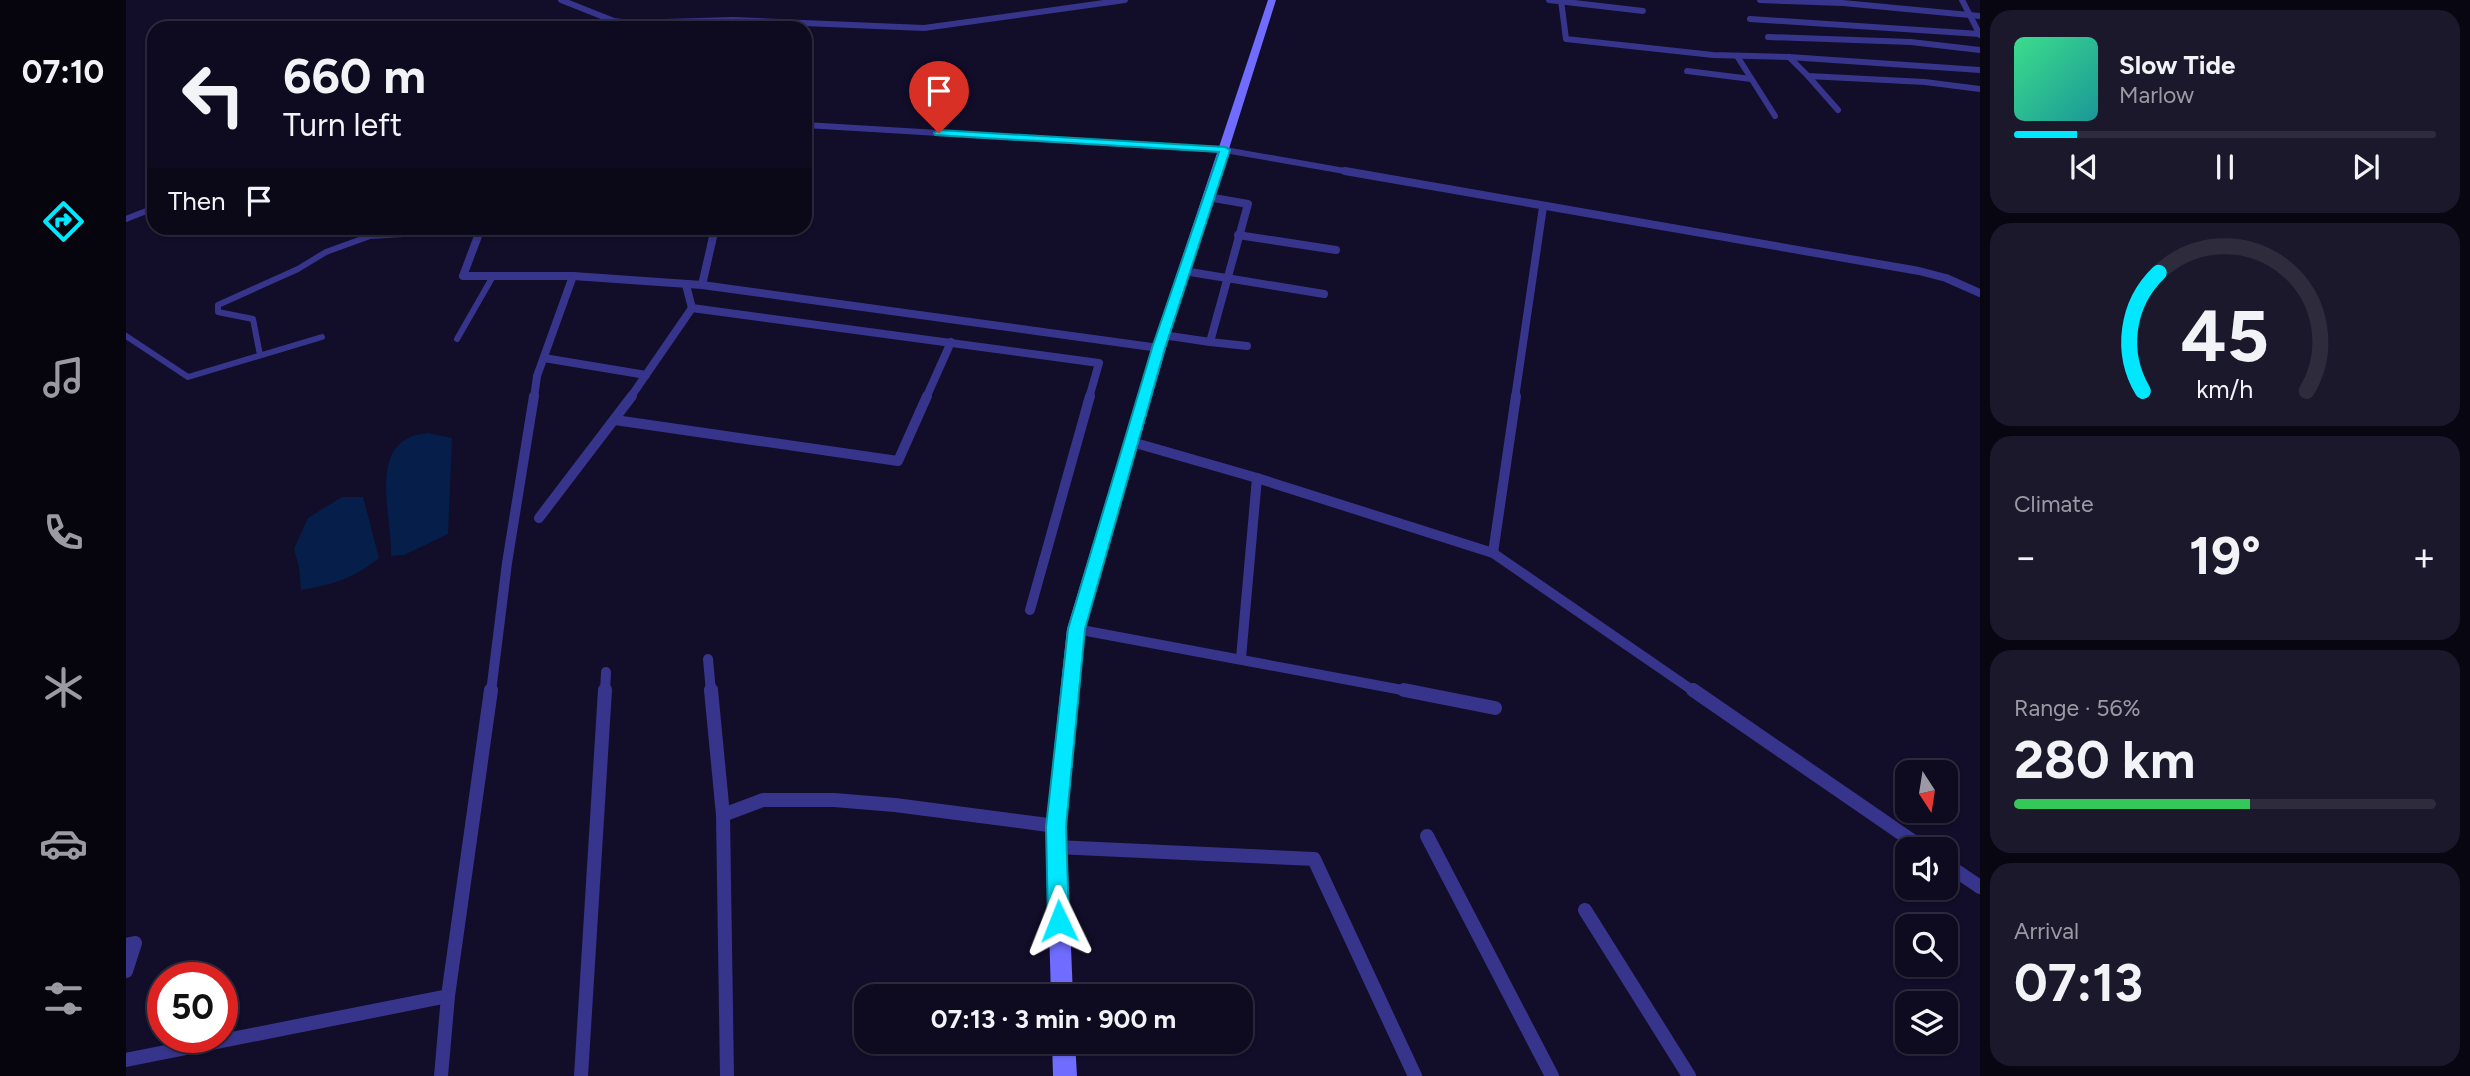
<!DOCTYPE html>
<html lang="en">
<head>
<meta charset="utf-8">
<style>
	:root { --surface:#0e0a1f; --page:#1c182c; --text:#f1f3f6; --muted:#9b9aa4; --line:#2e2b3d; --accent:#01e7ff }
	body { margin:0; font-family:Figtree,sans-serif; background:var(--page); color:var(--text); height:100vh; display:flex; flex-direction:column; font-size:26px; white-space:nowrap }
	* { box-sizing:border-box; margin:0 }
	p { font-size:23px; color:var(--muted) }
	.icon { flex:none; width:38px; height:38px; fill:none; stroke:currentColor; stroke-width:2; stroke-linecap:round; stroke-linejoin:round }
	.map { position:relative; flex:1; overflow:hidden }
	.side { display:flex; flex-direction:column; gap:10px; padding:10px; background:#080611; width:490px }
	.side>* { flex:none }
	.banner { position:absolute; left:21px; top:21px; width:665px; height:214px; border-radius:21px; box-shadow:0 2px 5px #0004,0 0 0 2px var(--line); background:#0e0a1f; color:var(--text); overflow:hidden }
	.needle { width:46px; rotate:168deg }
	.buttons { position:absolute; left:1769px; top:760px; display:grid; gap:14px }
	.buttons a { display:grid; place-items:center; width:63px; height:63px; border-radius:14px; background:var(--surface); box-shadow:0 2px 5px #0004,0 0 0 2px var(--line); font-size:35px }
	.speed { position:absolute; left:21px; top:962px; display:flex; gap:14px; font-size:35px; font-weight:700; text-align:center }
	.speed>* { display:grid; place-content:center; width:91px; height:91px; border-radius:50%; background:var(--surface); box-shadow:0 2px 5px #0004,0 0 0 2px var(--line); line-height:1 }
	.speed .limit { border:10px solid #d22; background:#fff; color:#111 }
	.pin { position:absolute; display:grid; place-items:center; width:60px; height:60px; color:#fff; margin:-72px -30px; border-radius:50% 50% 50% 0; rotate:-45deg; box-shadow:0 0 7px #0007 }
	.pin .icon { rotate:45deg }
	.me { position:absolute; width:77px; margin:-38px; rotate:358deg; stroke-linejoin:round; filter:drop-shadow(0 0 5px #0008) }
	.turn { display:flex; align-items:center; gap:24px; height:147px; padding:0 21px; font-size:32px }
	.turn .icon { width:91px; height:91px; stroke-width:2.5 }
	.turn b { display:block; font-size:49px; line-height:60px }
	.then { display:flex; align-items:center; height:66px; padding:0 21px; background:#0003; gap:14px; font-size:26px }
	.big { font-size:52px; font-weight:700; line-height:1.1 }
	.side .tile { flex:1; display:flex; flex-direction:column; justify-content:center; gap:10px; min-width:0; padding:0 24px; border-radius:21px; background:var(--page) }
	.side .dial { align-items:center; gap:0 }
	.dial svg { height:182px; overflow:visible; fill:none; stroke:var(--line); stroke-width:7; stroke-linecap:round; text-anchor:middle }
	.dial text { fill:var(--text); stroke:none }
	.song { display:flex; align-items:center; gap:21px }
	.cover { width:84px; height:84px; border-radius:10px; background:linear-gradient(135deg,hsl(150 70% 55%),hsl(180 70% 35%)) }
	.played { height:7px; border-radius:4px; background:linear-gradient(90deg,var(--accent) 15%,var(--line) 15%) }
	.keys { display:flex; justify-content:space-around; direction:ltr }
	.heat { display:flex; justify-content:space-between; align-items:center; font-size:38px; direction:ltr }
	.charge { height:10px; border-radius:5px; background:linear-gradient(90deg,#34c759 56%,var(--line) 0) }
	.trip { position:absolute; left:728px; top:984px; width:399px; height:70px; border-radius:21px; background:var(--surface); box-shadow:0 2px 5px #0004,0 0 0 2px var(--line); font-weight:700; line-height:70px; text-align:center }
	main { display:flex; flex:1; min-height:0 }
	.tab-bar { display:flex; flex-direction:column; width:126px; justify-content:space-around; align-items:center; background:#06040c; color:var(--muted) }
	.tab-bar .icon { width:49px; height:49px }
	.tab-bar .current { color:var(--accent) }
	.tab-bar b { font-size:32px; color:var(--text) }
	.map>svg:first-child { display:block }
	.water { fill:#051f4a }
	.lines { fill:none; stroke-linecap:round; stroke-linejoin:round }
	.pedestrian-far1 { stroke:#37348c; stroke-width:4.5 }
	.pedestrian { stroke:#37348c; stroke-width:6 }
	.minor-far3 { stroke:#37348c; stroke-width:6 }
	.minor-far2 { stroke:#37348c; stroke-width:8 }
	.minor-far1 { stroke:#37348c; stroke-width:10 }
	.minor { stroke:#37348c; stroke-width:14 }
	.secondary { fill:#6f6cff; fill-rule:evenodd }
	.route { fill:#01e7ff; stroke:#0196a6; stroke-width:2 }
</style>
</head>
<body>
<main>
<nav class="tab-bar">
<b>07:10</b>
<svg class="icon current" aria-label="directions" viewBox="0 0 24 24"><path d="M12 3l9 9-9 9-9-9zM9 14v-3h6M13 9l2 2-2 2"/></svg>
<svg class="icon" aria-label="music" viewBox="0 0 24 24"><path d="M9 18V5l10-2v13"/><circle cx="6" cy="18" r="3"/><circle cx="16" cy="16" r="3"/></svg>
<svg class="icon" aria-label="phone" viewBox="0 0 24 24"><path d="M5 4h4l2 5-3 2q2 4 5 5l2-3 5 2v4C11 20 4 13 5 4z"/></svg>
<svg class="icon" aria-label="climate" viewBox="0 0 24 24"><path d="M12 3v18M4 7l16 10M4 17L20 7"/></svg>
<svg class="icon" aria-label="car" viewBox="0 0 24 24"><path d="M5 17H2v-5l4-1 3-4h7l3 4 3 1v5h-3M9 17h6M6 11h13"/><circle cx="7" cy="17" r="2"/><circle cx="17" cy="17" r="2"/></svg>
<svg class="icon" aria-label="filters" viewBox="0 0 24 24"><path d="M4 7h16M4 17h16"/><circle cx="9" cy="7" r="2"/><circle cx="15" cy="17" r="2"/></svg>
</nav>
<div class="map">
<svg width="1854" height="1076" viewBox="0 0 1854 1076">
	<rect width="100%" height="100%" fill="#120d29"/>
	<g class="water">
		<path d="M302,433L326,438L322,534L278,555L265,556C267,516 238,438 302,433Z"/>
		<path d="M216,497H237L253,558C226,579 208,584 175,590L173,567L168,549L182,518Z"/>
	</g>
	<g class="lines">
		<polyline class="pedestrian-far1" points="471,28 488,21"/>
		<g class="pedestrian">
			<polyline points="0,219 28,208"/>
			<polyline points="0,336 62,377 196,337"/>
			<polyline points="331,339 366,278"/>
			<polyline points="134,355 127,319 92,312 92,305 172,269 200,252 244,236 311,232 325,228"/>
		</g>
		<g class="minor-far3">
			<polyline points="435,0 488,21 504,23 607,20 798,28 999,0"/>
			<polyline points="1423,0 1517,11"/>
			<polyline points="1435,0 1440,39 1587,55 1663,57 1854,70"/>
			<polyline points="1634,0 1717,3 1854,16"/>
			<polyline points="1836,0 1854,35"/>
			<polyline points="1624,19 1854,34"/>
			<polyline points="1642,37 1785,42 1854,50"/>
			<polyline points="1611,56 1649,116"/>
			<polyline points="1663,57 1682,76 1799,82 1854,89"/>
			<polyline points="1561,71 1625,79"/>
			<polyline points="1682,76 1712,110"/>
			<polyline points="679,125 1099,150 1230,173"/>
		</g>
		<g class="minor-far2">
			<polyline points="1219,171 1793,271 1820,278 1854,293"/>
			<polyline points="355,228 337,276 447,276"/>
			<polyline points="589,228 576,285 1033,348"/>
			<polyline points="1112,235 1210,250"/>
			<polyline points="1058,271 1198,294"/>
			<polyline points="566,308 973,363 963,398"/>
			<polyline points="1037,335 1084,342 1122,204 1082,197"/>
			<polyline points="1084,342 1121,346"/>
			<polyline points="418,358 520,375"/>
			<polyline points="408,398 411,376 447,276 576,285"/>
			<polyline points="504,398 566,308 560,285"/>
			<polyline points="800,398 825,342"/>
			<polyline points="1389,398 1417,207"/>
		</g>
		<g class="minor-far1">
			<polyline points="489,420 772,461 801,396"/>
			<polyline points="1006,442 1131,478 1367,553 1569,692"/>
			<polyline points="413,518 506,396"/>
			<polyline points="1367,553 1390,396"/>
			<polyline points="904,610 964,396"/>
			<polyline points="950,629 1287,692"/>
			<polyline points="1115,658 1131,478"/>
			<polyline points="582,659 585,692"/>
			<polyline points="365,692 381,563 408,396"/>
			<polyline points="479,692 480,672"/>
		</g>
		<g class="minor">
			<polyline points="585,690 597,815 601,1076"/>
			<polyline points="1278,690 1369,708"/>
			<polyline points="1567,690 1798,849"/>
			<polyline points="597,815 637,800 708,800 769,805 930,826"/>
			<polyline points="1301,836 1426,1076"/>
			<polyline points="930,847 1188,859 1289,1076"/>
			<polyline points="1820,864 1854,887"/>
			<polyline points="1459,910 1563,1076"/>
			<polyline points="0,945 9,943 0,971"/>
			<polyline points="0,1060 322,996"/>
			<polyline points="315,1076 322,996 365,690"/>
			<polyline points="455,1076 479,690"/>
		</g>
		<g class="secondary">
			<polygon points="1142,0 1150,0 1040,348 959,629 940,826 947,996 925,996 920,826 941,629 1026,348"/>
			<polygon points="926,1041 949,1041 951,1076 927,1076"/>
		</g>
	</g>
	<polygon class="route" points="813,130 1099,147 1104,150 1039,348 959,629 940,827 943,921 940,929 933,932 925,929 922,921 920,827 942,629 1026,348 1093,152 809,135 808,133"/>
</svg>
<div class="buttons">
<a><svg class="needle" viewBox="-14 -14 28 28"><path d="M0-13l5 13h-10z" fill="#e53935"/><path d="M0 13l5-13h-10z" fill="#9b9aa4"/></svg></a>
<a><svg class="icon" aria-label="sound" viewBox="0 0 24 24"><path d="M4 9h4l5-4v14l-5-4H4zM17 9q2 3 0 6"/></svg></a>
<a><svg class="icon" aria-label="search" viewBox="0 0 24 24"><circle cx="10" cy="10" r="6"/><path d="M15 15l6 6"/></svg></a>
<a><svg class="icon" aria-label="layers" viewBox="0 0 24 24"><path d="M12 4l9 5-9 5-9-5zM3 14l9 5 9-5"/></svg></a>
</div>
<div class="speed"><div class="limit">50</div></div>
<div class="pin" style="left:813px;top:133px;background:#d93025"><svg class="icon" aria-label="arrive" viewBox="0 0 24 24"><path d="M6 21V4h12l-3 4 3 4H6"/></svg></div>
<svg class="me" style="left:933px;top:921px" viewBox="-20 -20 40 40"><path d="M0-17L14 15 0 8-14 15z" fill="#01e7ff" stroke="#fff" stroke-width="4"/></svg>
<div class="trip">07:13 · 3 min · 900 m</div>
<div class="banner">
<div class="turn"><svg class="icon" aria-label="left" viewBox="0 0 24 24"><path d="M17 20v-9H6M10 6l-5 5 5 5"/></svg><div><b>660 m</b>Turn left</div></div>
<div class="then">Then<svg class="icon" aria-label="arrive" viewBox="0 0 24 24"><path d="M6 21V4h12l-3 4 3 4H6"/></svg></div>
</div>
</div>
<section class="side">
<div class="tile">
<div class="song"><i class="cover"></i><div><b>Slow Tide</b><p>Marlow</p></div></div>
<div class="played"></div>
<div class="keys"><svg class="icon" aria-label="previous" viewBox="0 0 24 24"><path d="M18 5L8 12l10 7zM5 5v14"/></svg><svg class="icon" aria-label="pause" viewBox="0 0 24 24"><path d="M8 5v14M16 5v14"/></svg><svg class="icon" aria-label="next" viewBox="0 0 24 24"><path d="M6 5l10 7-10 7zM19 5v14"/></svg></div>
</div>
<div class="tile dial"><svg viewBox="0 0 100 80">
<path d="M14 69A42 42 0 1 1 86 69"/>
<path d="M14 69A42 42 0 0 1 21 17" stroke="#01e7ff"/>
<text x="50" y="56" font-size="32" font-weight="700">45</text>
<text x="50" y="72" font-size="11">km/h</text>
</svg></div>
<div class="tile"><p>Climate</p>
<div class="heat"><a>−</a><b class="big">19°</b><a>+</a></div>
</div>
<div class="tile"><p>Range · 56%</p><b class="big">280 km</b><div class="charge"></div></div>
<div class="tile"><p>Arrival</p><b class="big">07:13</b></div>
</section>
</main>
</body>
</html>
